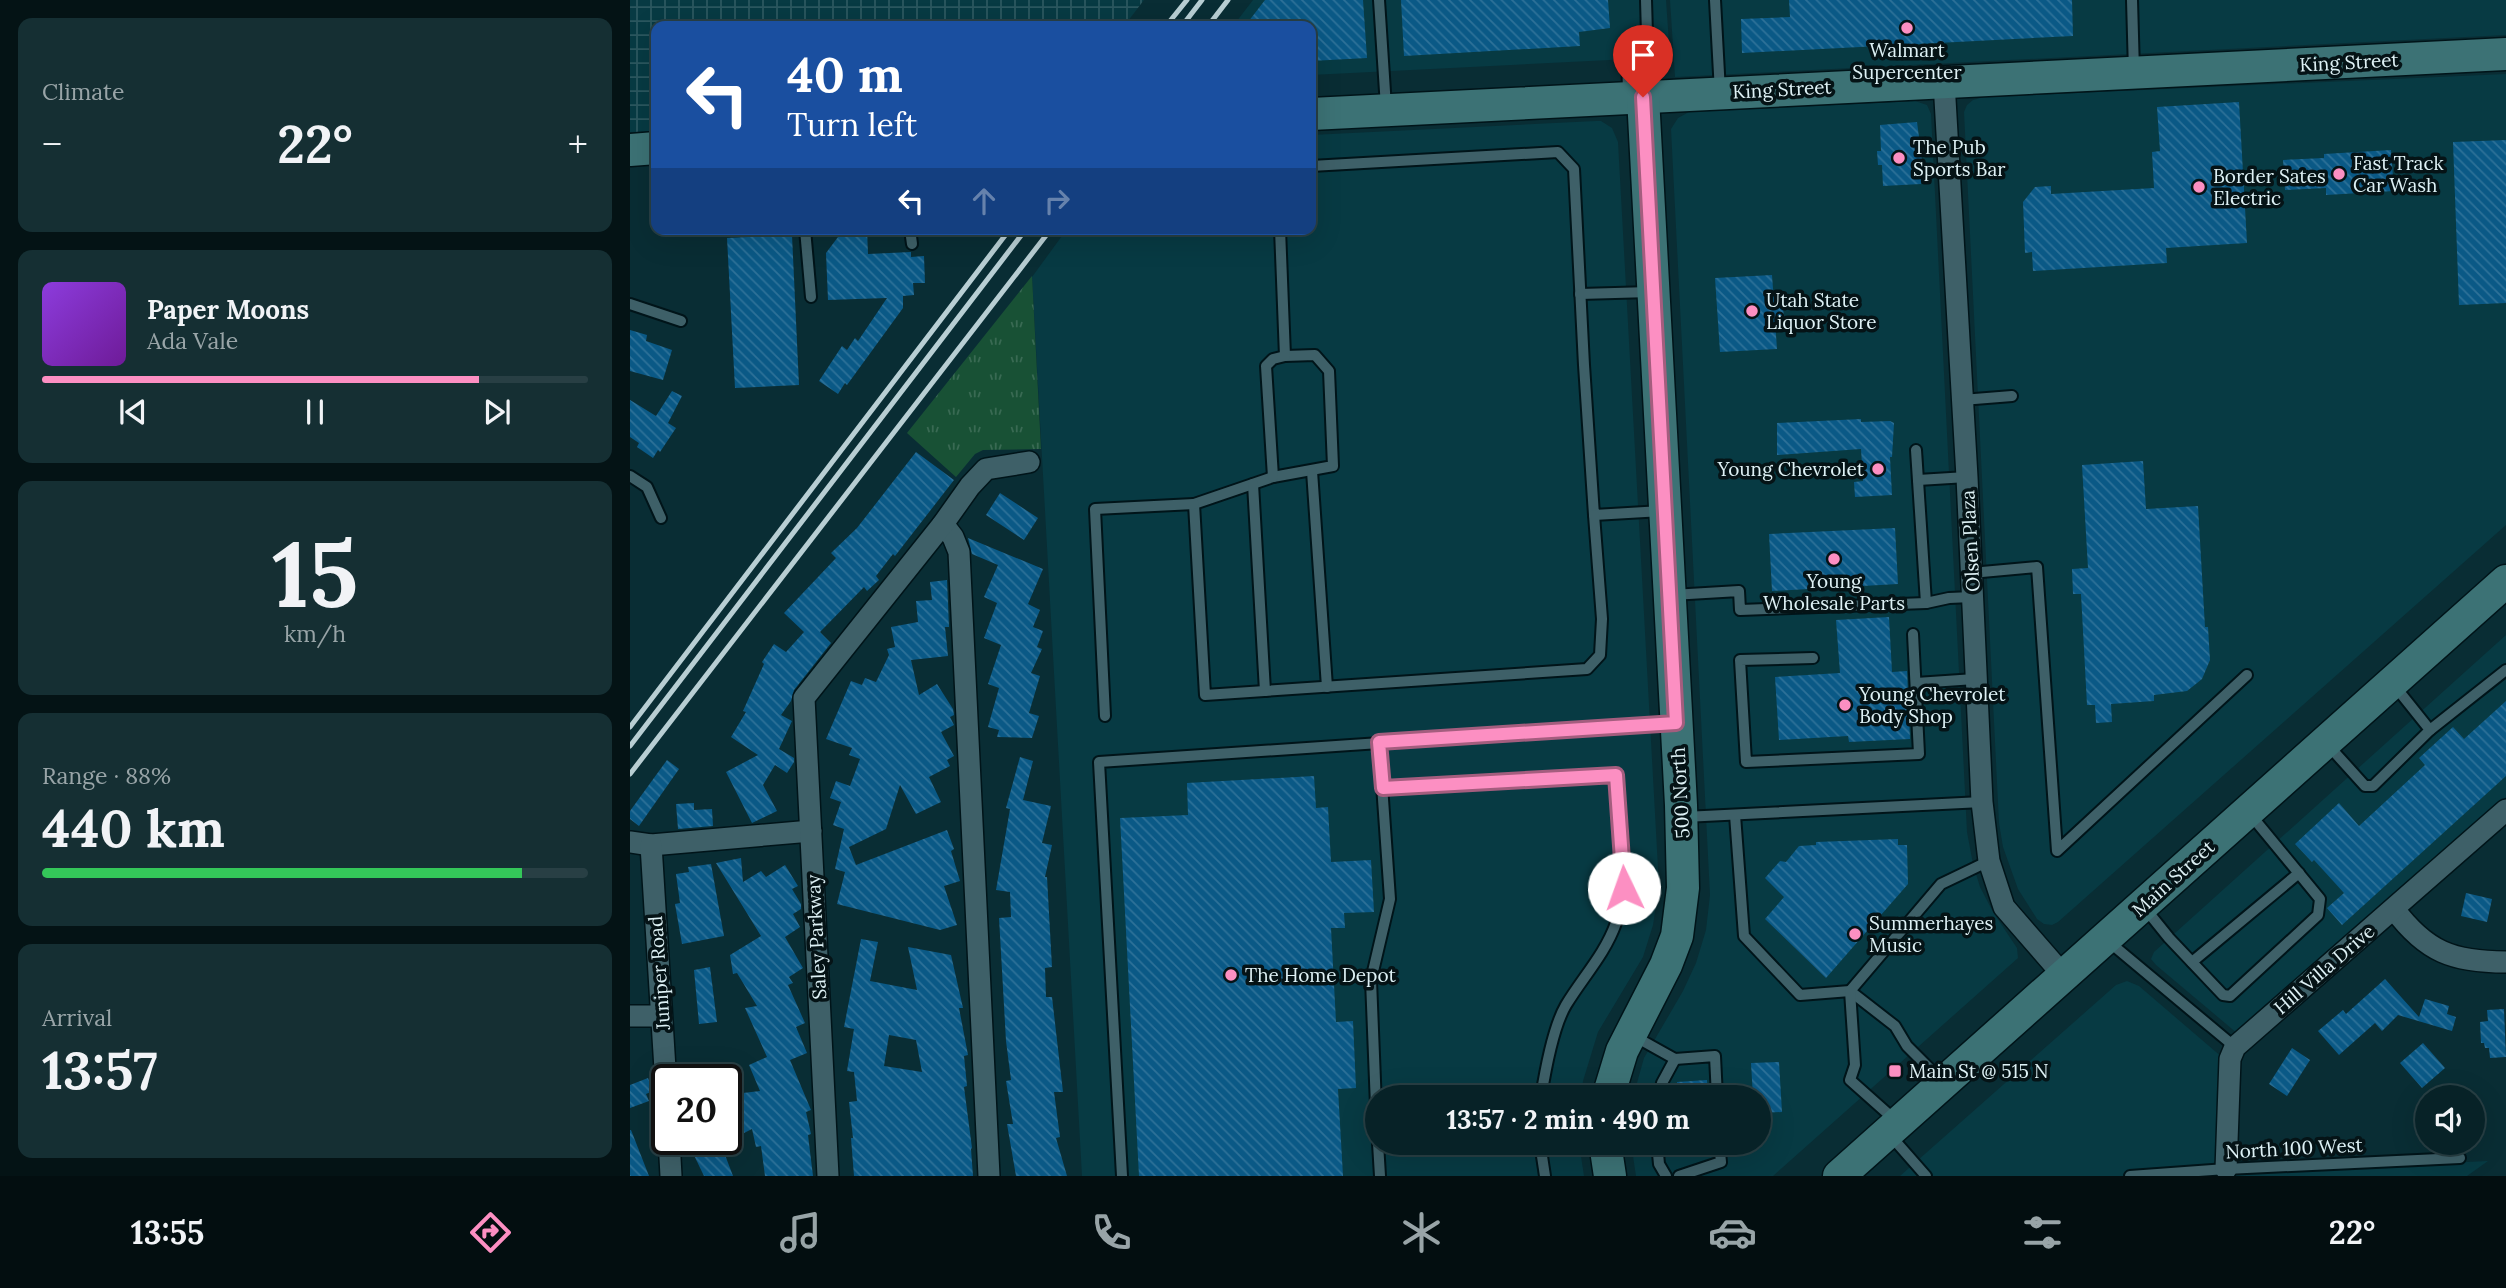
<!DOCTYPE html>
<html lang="en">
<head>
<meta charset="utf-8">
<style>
	:root { --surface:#072227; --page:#152f33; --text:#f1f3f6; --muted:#98a4a7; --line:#283f44; --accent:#fc8fc2 }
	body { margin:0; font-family:Lora,serif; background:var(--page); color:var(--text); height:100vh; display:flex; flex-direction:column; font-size:26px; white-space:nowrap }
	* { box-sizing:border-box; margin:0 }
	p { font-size:23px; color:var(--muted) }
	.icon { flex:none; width:38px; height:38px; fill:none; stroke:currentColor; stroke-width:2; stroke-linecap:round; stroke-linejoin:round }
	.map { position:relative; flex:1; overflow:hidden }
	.sheet { display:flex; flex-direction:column; gap:18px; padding:18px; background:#041315; width:630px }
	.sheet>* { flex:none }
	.guide { position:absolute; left:21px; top:21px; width:665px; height:214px; border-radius:14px; box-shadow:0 7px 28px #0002,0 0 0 2px var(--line); background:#1a4fa0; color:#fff; overflow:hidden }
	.tools { position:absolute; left:1785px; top:1085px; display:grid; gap:14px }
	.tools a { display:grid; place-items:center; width:70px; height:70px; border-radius:50%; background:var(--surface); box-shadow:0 7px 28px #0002,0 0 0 2px var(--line); font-size:35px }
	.speed { position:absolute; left:21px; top:1064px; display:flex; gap:14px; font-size:35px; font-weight:700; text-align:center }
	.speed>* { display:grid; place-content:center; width:91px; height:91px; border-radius:50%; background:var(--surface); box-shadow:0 7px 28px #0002,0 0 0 2px var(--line); line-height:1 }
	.speed .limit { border:4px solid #111; border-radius:10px; background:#fff; color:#111 }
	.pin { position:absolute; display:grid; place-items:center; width:60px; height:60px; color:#fff; margin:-72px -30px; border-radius:50% 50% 50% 0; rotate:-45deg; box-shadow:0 0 7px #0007 }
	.pin .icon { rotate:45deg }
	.me { position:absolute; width:77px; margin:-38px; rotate:357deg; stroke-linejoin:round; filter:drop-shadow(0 0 5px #0008) }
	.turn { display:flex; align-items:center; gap:24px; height:147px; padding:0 21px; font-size:32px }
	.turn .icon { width:91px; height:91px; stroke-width:2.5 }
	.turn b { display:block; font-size:49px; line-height:60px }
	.lanes { display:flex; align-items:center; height:66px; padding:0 21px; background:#0003; justify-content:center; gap:35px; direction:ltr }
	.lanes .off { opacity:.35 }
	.big { font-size:52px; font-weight:800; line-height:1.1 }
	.sheet .card { flex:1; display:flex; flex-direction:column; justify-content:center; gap:10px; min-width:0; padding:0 24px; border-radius:14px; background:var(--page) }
	.sheet .dial { align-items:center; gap:0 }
	.dial b { font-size:91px; line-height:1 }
	.song { display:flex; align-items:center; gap:21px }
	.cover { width:84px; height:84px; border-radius:10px; background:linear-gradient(135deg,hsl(270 70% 55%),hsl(280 70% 35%)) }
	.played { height:7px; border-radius:4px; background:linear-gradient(90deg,var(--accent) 80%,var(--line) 80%) }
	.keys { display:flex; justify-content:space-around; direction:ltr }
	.heat { display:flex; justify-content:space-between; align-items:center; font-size:38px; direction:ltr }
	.charge { height:10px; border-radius:5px; background:linear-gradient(90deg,#34c759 88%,var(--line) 0) }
	.trip { position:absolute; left:735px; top:1085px; width:406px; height:70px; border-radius:35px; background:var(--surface); box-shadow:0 7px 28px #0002,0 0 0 2px var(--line); font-weight:800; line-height:70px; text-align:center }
	.tabs { display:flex; height:112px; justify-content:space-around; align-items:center; background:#030e10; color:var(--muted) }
	.tabs .icon { width:49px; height:49px }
	.tabs .on { color:var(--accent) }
	.tabs b { font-size:32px; color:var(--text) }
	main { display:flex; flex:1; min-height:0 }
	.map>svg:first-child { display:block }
	.built { fill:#073a43 }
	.industrial { fill:url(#industrial-grid) }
	.grass { fill:url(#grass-tufts) }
	.building { fill:url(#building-back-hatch); fill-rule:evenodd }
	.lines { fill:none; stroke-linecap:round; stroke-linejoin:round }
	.lane-casing { stroke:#001419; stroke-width:14 }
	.street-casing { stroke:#001419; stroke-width:24 }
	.secondary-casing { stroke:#001419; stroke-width:35 }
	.lane { stroke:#3e6068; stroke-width:10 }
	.street { stroke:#3e6068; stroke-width:21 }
	.secondary { stroke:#3c7275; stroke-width:32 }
	.rail { stroke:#b8ced3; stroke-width:5 }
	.route-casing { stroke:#a45d7e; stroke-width:18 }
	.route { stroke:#fc8fc2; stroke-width:12 }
	.poi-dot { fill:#fc8fc2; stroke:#051316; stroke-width:2.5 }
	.labels { text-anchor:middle; stroke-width:7; stroke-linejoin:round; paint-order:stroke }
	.poi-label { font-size:19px; fill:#def1f5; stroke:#051316; text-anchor:start }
	.street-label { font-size:19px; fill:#def1f5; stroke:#051316 }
</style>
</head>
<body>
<main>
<section class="sheet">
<div class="card"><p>Climate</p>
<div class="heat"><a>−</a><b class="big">22°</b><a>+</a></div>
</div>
<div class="card">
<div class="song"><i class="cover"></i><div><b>Paper Moons</b><p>Ada Vale</p></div></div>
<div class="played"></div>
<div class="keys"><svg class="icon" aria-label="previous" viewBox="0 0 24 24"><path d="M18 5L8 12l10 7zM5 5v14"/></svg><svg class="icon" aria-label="pause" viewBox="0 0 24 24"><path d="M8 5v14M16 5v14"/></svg><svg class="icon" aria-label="next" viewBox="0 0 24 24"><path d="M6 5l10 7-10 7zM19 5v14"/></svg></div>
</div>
<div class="card dial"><b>15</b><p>km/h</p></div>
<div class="card"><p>Range · 88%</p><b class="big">440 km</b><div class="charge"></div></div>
<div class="card"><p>Arrival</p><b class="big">13:57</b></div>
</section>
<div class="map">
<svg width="1876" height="1176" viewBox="0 0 1876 1176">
	<defs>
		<pattern id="industrial-grid" width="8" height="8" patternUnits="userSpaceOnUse" patternTransform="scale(1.75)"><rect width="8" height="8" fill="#073a43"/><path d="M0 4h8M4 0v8" fill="none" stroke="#2b575f"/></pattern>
		<pattern id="grass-tufts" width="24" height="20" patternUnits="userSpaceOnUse" patternTransform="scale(1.75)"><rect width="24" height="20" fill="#185135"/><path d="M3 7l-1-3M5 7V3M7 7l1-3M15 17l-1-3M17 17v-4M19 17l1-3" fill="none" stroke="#396a53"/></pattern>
		<pattern id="building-back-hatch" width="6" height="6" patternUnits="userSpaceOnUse" patternTransform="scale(1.75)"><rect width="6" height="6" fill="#0a5986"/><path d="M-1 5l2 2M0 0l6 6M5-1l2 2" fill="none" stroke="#2d7198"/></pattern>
	</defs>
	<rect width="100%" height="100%" fill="#092d34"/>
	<g class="built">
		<polygon points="623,0 1036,0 1040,57 681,75 681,26 603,26"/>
		<polygon points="1040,0 1876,0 1876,35 1045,77"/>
		<polygon points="1876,74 1876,525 1428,922 1422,925 1414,924 1407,919 1388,889 1373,847 1369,823 1334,112 1337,105 1343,100 1354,97"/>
		<polygon points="1285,101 1297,105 1301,114 1337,832 1343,864 1350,887 1363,912 1387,948 1388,958 1143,1176 1006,1176 1001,1143 1129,1143 1129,1097 1003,1097 1014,1058 1053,991 1066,963 1076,930 1080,895 1041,129 1048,118 1059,112"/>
		<polygon points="966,121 971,121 982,128 988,142 1029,886 1023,925 1013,957 968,1032 953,1081 951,1097 747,1097 747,1143 949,1143 954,1176 452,1176 402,277 437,229 681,229 681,135"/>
		<polygon points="1876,635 1876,797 1608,1034 1526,965 1521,959 1524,952"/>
		<polygon points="1497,981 1509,986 1593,1058 1588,1095 1587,1141 1623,1172 1858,1161 1837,1176 1270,1176 1486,985"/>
	</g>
	<polygon class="industrial" points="0,0 514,0 494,26 26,26 26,131 0,132"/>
	<polygon class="grass" points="402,276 411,449 353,450 345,454 326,477 277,433"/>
	<g class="building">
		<polygon points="635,0 733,0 737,58 681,61 681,26 615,26"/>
		<polygon points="771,0 978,0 980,28 949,32 950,46 774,56"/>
		<polygon points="1159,0 1442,0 1443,36 1112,53 1111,19 1160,17"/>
		<polygon points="1609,102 1617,243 1536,248 1537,263 1403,271 1402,252 1395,253 1393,202 1405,187 1421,186 1421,194 1524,188 1522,152 1530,151 1527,107"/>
		<polygon points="1287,122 1292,160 1290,160 1291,184 1253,186 1252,165 1248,165 1247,151 1251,151 1250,125"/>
		<polygon points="1876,140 1876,303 1829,305 1823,142"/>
		<polygon points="1761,150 1764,191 1696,195 1696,188 1655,190 1653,160 1694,158 1694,154"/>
		<polygon points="214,229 237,229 238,254 281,252 281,257 294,256 295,283 283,283 284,295 273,296 273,308 217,385 215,383 208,394 189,381 212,346 217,350 225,338 228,341 257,298 198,300 196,253"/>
		<polygon points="162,235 169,385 105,388 97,238"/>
		<polygon points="1142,275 1144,303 1153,305 1154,320 1145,321 1147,349 1090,352 1085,278"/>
		<polygon points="0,330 17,335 16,341 42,350 33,380 0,371"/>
		<polygon points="42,391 52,396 38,423 46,428 30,452 28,450 23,458 7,447 9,443 0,437 0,400 26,416"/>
		<polygon points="1231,419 1231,422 1260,421 1264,423 1262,457 1260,457 1262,495 1225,497 1224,482 1233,481 1231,449 1147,455 1147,423"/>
		<polygon points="286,452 324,480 265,556 263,554 246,576 249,580 237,591 234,587 190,632 201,643 164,690 161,701 151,715 162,721 149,749 164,758 164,762 157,773 145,765 133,785 147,811 122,823 96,772 128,755 101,737 116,712 113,711 134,664 132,662 144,644 156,652 174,632 154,613 206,558 201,553 227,528"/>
		<polygon points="1513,461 1516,509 1568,506 1575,627 1578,627 1580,660 1572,679 1557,691 1524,695 1524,701 1481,704 1482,722 1466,723 1465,705 1457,705 1451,594 1443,594 1442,569 1458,568 1452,465"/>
		<polygon points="370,493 408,518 394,540 356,515"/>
		<polygon points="1265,528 1268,584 1142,591 1139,534"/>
		<polygon points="338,538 413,569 398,604 410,610 403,627 413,631 407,647 412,649 401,673 410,676 399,713 409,716 402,738 367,737 369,730 358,727 369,688 358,684 371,645 354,638 367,603 354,597 368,565 342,554"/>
		<polygon points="317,580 319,627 315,627 318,656 281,660 289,695 307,684 323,709 324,715 320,717 324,725 311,732 324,756 317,760 320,766 299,777 311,802 286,814 270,785 256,829 219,847 226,865 317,830 324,849 321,851 330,881 314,886 327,925 310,930 207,904 215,872 205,869 214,829 203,825 211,802 200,798 206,781 220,786 230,759 219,755 222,748 196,739 221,681 232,685 235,678 246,682 259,655 257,649 265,647 261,627 288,622 286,601 302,600 300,582"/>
		<polygon points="1259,617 1262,672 1277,671 1280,739 1219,742 1218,736 1149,740 1145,677 1210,673 1206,620"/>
		<polygon points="1876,701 1876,776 1712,925 1697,908 1714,893 1684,860 1682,862 1665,844 1709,803 1729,826 1795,765 1789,758 1823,727 1834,739"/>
		<polygon points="390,757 403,761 393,800 421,806 412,843 422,845 415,877 417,877 422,967 415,968 416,997 422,997 433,1092 424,1092 430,1137 426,1138 437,1176 386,1176 377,1124 383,1124 376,1081 381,1080 376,1041 369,918 381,917 380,892 366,890 380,809 376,808"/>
		<polygon points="37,760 49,769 9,826 0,819 0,811"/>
		<polygon points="684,776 686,808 698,807 701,862 741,860 744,912 714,913 715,928 701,928 706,1022 723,1021 726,1088 708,1089 713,1176 509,1176 490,818 558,815 557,783"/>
		<polygon points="64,803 64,810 82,809 83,826 48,829 46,804"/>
		<polygon points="1268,839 1268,845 1277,845 1278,884 1196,978 1135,919 1154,897 1135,878 1150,861 1156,862 1169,846 1186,845 1186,842"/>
		<polygon points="111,858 113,882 131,871 136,877 155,865 168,886 162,889 171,904 171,909 163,914 170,927 155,937 173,968 159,977 163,983 158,985 175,1023 166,1027 177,1053 160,1060 181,1110 176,1112 181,1134 178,1135 183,1176 135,1176 131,1146 126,1147 122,1129 96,1142 96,1095 130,1091 119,1065 137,1057 115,1008 127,1006 107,973 103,974 100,955 131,936 86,863"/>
		<polygon points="81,864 94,936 52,944 45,904 50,903 46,874 59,872 58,867"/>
		<polygon points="1836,893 1862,899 1857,922 1831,916"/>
		<path d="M231,939L248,942L240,981L287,990L278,947L321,955L333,1008H329L338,1055L334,1056L337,1086L334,1087L342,1148L341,1149L343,1176H224L221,1138H223L219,1102L227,1101L224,1072L217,1071L224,1029L214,1027ZM259,1035L286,1040L292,1072L254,1066Z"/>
		<polygon points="80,967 87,1022 69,1024 64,970"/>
		<polygon points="1755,979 1789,1017 1795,999 1819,1006 1817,1014 1826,1017 1822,1031 1768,1015 1752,1031 1745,1023 1709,1055 1688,1031 1713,1010 1716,1014"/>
		<polygon points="1874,1009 1876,1057 1860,1058 1859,1048 1855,1048 1854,1043 1851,1043 1850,1022 1858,1021 1857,1010"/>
		<polygon points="1793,1043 1815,1068 1792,1088 1770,1063"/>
		<polygon points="1662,1048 1680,1060 1657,1096 1639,1084"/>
		<polygon points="1149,1062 1152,1112 1129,1113 1129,1097 1123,1097 1121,1063"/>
		<polygon points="18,1078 23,1091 16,1094 19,1101 0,1108 0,1085"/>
		<polygon points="1077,1080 1078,1097 1048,1097 1047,1082"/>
		<polygon points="0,1130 1,1130 19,1176 0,1176"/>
		<polygon points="75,1139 89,1139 103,1176 74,1176 60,1147"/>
	</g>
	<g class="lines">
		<g class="lane-casing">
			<g id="lane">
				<polyline points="749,0 756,107"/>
				<polyline points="1085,0 1090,92"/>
				<polyline points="1502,0 1504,71"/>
				<polyline points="998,94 997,49 1017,34 1016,0"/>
				<polyline points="681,166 928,152 944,169 954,365 964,515 1032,511"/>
				<polyline points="175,229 181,297"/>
				<polyline points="280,229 282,244"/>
				<polyline points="950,294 1020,292"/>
				<polyline points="0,304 51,321"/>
				<polyline points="655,356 685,355 699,371 703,466 643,477 564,504 575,695 957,669 970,655 972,619 964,515"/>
				<polyline points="1332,400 1382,396"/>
				<polyline points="1286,450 1296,603"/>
				<polyline points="682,471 697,687"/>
				<polyline points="0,476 17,487 31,518"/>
				<polyline points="643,477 636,366 643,359 655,356 650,229"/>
				<polyline points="1288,480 1337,477"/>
				<polyline points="623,484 635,691"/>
				<polyline points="1341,573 1407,567 1427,851 1617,675"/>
				<polyline points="1042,595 1109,591 1110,610 1296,603 1319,598 1342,597"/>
				<polyline points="1183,658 1110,660 1116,762 1289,754 1283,634"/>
				<polyline points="1286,683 1345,679"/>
				<polyline points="475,716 465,509 564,504"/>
				<polyline points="1800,730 1876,670"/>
				<polyline points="1698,745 1735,786 1743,786 1800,730 1764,685"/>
				<path d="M753,788L987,775C990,821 1001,880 986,923C975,954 953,977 936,1005C923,1027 915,1072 911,1097"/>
				<polyline points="1105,815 1114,936 1170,995 1220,991 1265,1026 1277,1046 1311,1080"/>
				<polyline points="1054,817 1352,802"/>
				<polyline points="1514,907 1539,938 1593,995 1600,996 1688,915 1690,899 1620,814"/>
				<polyline points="1478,941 1605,1047"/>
				<polyline points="1562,962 1669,873"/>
				<polyline points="1002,1035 1045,1059 1085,1056 1087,1097"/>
				<polyline points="1029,1097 1032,1083 1045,1059"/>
				<polyline points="1265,1120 1220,1080 1225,1065 1220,991 1311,884 1359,861"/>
				<polyline points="747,1131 741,980 760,899 749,742"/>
				<polyline points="1260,1135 1296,1176"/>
				<polyline points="748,1143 750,1176"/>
				<polyline points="910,1143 915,1176"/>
				<polyline points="1027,1143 1029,1164 1036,1176"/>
				<polyline points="492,1176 469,762 1044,723"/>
				<polyline points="1049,1176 1091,1162 1089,1143"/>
				<polyline points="1500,1176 1596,1169 1830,1158"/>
			</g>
		</g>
		<g class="street-casing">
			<g id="street">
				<polyline points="1314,82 1337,477 1352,802 1359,861 1374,907 1434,976"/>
				<polyline points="313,524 323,537 329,552 359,1176"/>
				<polyline points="0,842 21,845 181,831"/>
				<polyline points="21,845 37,1101"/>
				<path d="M1764,909C1796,952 1823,962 1876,962"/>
				<polyline points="0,1016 31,1016"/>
				<polyline points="39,1139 41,1176"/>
				<polyline points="1596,1169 1600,1059 1605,1047 1876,810"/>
				<polyline points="198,1176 174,698 313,524 340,486 356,469 399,462"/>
			</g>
		</g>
		<g class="secondary-casing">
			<g id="secondary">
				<polyline points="681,114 1876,54"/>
				<polyline points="0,150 26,148"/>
				<polyline points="978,1097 992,1051 1036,965 1047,936 1053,888 1051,805 1013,97"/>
				<polyline points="975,1143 980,1176"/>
				<polyline points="1209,1176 1876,581"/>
			</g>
		</g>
		<use href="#lane" class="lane"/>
		<use href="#street" class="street"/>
		<use href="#secondary" class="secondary"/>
		<g class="rail">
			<polyline points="536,26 557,0"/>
			<polyline points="552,26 572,0"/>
			<polyline points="578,26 598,0"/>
			<polyline points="0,727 380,229"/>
			<polyline points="0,746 396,229"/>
			<polyline points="0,774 421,229"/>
		</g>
	</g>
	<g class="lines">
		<g class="route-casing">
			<polyline id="route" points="994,888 986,775 753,788 749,742 1046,723 1013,97"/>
		</g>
		<use href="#route" class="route"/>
	</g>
	<g class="poi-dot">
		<circle cx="1277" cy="28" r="7"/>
		<circle cx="1269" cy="158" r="7"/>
		<circle cx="1709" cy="174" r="7"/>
		<circle cx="1569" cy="187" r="7"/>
		<circle cx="1122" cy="311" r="7"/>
		<circle cx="1248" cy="469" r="7"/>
		<circle cx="1204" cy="559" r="7"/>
		<circle cx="1215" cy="705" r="7"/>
		<circle cx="1225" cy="934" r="7"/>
		<circle cx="601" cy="975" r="7"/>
		<rect x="1258" y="1064" width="14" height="14" rx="3.5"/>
	</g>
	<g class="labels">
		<g class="poi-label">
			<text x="1277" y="57" text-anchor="middle">Walmart<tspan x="1277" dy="22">Supercenter</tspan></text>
			<text x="1283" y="154">The Pub<tspan x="1283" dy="22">Sports Bar</tspan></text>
			<text x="1723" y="170">Fast Track<tspan x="1723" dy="22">Car Wash</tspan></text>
			<text x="1583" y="183">Border Sates<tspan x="1583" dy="22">Electric</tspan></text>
			<text x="1136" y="307">Utah State<tspan x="1136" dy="22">Liquor Store</tspan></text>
			<text x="1234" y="476" text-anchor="end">Young Chevrolet</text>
			<text x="1204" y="588" text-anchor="middle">Young<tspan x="1204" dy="22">Wholesale Parts</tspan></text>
			<text x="1229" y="701">Young Chevrolet<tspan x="1229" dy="22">Body Shop</tspan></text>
			<text x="1239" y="930">Summerhayes<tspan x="1239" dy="22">Music</tspan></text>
			<text x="615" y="982">The Home Depot</text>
			<text x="1279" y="1078">Main St @ 515 N</text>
		</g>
		<g class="street-label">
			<text transform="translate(1719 62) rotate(-3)" y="7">King Street</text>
			<text transform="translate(1152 89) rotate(-3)" y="7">King Street</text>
			<text transform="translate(1340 541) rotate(-93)" y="7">Olsen Plaza</text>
			<text transform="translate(1050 793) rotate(-93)" y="7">500 North</text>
			<text transform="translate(1543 878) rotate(-42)" y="7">Main Street</text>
			<text transform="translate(186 937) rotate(-93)" y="7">Saley Parkway</text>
			<text transform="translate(1694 969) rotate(-41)" y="7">Hill Villa Drive</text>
			<text transform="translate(29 973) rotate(-94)" y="7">Juniper Road</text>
			<text transform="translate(1664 1148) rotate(-3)" y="7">North 100 West</text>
		</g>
	</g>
</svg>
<div class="tools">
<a><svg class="icon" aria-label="sound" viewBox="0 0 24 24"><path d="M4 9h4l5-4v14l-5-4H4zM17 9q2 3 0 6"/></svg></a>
</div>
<div class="speed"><div class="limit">20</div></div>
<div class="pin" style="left:1013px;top:97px;background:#d93025"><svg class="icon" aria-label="arrive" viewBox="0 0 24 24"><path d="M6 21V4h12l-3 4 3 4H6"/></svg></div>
<svg class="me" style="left:994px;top:888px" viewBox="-20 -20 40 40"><circle r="19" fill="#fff"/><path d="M0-13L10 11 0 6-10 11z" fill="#fc8fc2"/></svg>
<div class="trip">13:57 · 2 min · 490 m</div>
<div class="guide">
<div class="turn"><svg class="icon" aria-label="left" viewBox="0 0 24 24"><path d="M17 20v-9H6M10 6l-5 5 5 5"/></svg><div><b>40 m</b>Turn left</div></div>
<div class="lanes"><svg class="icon" aria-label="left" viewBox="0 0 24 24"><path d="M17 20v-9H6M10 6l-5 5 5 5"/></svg><svg class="icon off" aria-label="ahead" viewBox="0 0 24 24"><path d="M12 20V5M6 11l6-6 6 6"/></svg><svg class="icon off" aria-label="right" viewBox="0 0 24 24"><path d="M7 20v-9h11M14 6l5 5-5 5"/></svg></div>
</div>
</div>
</main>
<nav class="tabs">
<b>13:55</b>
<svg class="icon on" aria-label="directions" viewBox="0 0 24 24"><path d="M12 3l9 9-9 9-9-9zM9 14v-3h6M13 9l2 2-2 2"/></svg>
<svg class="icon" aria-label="music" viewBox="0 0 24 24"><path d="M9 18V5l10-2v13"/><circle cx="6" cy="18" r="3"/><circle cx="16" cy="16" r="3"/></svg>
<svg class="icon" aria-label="phone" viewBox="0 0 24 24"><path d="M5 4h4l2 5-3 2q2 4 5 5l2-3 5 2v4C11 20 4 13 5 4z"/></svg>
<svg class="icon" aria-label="climate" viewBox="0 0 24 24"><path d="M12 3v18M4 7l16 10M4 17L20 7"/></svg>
<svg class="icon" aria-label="car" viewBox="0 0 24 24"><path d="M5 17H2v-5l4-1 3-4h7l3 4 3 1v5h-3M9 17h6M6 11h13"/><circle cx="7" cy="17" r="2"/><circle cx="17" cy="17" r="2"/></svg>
<svg class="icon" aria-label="filters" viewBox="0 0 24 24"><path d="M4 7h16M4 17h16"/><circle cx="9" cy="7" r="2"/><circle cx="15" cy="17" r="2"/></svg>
<b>22°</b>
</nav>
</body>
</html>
